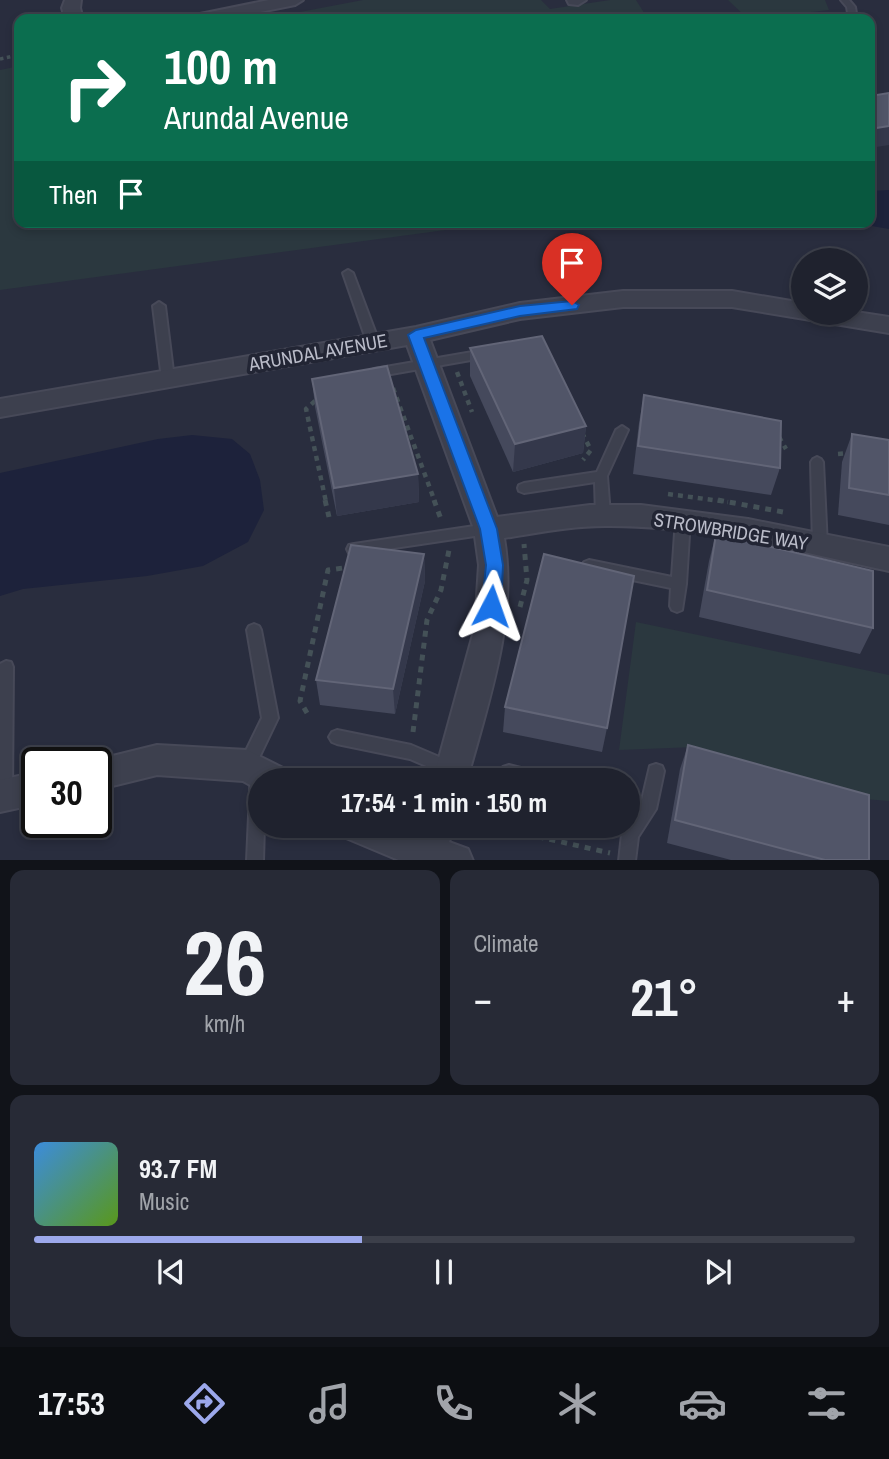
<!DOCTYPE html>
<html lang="en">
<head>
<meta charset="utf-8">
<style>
	:root { --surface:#1f222e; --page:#272a36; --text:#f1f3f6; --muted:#a1a4aa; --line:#3c3f4a; --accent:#9ca8eb }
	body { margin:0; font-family:"Archivo Narrow",sans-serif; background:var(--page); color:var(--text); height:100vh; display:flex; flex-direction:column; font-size:26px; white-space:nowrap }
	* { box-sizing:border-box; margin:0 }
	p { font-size:23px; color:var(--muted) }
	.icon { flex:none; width:38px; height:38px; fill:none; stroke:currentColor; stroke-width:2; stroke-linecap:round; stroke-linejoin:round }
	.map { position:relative; height:860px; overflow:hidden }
	.drawer { display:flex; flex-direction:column; gap:10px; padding:10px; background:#111319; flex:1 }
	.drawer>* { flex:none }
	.top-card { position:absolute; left:14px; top:14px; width:861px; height:214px; border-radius:14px; box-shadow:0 4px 10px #0003,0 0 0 2px var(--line); background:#0b6e4f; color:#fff; overflow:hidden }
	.controls { position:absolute; left:791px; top:248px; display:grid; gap:14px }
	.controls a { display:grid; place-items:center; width:77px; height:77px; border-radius:50%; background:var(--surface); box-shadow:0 4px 10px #0003,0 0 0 2px var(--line); font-size:35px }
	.speed { position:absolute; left:21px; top:747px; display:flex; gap:14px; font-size:35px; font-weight:700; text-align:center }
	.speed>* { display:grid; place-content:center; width:91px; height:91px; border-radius:50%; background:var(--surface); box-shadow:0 4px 10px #0003,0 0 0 2px var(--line); line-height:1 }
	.speed .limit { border:4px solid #111; border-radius:10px; background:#fff; color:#111 }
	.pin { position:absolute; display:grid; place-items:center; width:60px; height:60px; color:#fff; margin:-72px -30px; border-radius:50% 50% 50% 0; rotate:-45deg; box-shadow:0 0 7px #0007 }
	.pin .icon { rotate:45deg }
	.me { position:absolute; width:77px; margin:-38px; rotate:4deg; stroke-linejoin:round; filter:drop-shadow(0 0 5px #0008) }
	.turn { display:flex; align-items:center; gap:24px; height:147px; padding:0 35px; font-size:32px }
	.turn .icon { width:91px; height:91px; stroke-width:2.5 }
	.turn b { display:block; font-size:49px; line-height:60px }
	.then { display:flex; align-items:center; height:66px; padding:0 35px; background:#0003; gap:14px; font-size:26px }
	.big { font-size:52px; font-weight:700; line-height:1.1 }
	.drawer .tile { flex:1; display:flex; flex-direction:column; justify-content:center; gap:10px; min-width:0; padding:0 24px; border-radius:14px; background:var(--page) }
	.drawer .dial { align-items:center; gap:0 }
	.dial b { font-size:91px; line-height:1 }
	.song { display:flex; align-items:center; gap:21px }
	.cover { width:84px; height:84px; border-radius:10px; background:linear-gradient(135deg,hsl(210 70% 55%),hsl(90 70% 35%)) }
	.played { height:7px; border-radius:4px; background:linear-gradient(90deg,var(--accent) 40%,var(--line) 40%) }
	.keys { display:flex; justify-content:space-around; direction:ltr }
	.heat { display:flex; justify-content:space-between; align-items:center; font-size:38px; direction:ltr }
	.drawer .tiles { flex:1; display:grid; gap:10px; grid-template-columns:1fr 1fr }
	.tile:last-child { grid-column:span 2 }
	.trip { position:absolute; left:248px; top:768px; width:392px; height:70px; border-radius:35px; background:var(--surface); box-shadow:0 4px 10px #0003,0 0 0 2px var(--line); font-weight:700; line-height:70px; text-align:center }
	.dock { display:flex; height:112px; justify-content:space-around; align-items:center; background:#0c0e12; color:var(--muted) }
	.dock .icon { width:49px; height:49px }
	.dock .current { color:var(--accent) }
	.dock b { font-size:32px; color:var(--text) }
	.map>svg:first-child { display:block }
	.green { fill:#2b383f }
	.water { fill:#1d223b }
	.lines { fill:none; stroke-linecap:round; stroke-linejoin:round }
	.service-casing { stroke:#474958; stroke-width:4 }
	.minor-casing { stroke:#474958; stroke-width:4 }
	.path-far2 { stroke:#445157; stroke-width:3.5; stroke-dasharray:3.5 3.5; stroke-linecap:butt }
	.path-far1 { stroke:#445157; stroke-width:4.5; stroke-dasharray:5 5; stroke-linecap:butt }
	.path { stroke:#445157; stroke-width:5; stroke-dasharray:6 6; stroke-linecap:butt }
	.service { fill:#3d404e; fill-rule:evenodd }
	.minor { fill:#3d404e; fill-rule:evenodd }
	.wall { fill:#45495c }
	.shaded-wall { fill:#34384b }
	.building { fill:#515568; stroke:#626577; stroke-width:2 }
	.route { fill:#1a73e8; stroke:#114b97; stroke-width:2 }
	.labels { text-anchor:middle; stroke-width:7; stroke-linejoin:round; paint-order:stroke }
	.street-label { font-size:19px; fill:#babcc9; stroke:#222534 }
</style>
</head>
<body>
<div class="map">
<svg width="889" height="861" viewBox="0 0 889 861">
	<rect width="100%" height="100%" fill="#292d3e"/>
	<g class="green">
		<polygon points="363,0 541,0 550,9 610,0 636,0 648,19 263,19"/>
		<polygon points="728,0 825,0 829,10 748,19"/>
		<polygon points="19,66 19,222 505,222 0,290 0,70"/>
		<polygon points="636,622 889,675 889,801 864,799 695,747 619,750"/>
	</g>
	<g class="water">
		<polygon points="889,190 889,229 849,222 870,222 870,191"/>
		<polygon points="192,435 232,439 250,454 260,480 264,510 248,542 203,566 147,576 23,589 0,596 0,473 158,439"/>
	</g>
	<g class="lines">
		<g class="service-casing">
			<g id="service">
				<polygon points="841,0 849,0 855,7 857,19 849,19 847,7"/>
				<polygon points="348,270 353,273 379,342 377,345 369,345 367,342 343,273"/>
				<polygon points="159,302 165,306 174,379 168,383 162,379 153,306"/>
				<polygon points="484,350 488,351 490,354 488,357 374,377 368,373 374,369"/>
				<polygon points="622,426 628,430 607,476 610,515 608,519 598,519 596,515 595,482 524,493 519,491 518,488 519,485 524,483 597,472 616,430"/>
				<polygon points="817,457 821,459 823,462 827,546 825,550 820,551 815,550 813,546 811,462 813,459"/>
				<polygon points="683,514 688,515 690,519 686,584 682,610 677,612 672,610 670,606 671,588 584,570 582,566 584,562 589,560 672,577 676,519 678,515"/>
				<polygon points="488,524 493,525 495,529 493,533 488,534 354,554 349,553 347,549 349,545 354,544"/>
				<polygon points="254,624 259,626 261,630 278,718 255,766 258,765 264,767 266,780 261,780 261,826 264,826 263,861 247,861 251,771 247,772 241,770 239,765 262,718 247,630 249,626"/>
				<polygon points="6,661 11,662 13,667 12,795 10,800 4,803 0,801 0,664"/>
				<polygon points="337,730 411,745 458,765 460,770 458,775 452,777 410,759 337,744 332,742 329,737 332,732"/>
				<polygon points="656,764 662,766 664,771 656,809 638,837 635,861 619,861 622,834 635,813 628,812 628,796 642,800 650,766"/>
				<polygon points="509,765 548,775 550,780 509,779 503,777 501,772 503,767"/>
			</g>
		</g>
		<g class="minor-casing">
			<g id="minor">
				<polygon points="65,0 81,0 80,8 83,19 65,19 62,8"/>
				<polygon points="269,0 303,0 295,5 225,19 191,19 200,14"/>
				<polygon points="567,0 586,0 578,5 569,4"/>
				<path d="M623,291H732L803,303V313L856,312L889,317V333L732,307H623L520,319L430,340L497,517L590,505H641L748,519L889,547V571C796,551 701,525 605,526C571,526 537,533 504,538C518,619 488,703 467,780H433L475,627L479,565L474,529L407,345L0,417V399L416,327L520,303Z"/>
				<polygon points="157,745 247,750 285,769 290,780 261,780 261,791 243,781 157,775 96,790 96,763 84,763"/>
				<polygon points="37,772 37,804 0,812 0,780"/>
				<polygon points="341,826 401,826 417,832 420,826 454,826 449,842 468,849 473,861 401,861 346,838"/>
			</g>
		</g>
		<polyline class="path-far2" points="0,59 19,55"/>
		<g class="path-far1">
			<polyline points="457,372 472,412"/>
			<polyline points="393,388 435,502"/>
			<polyline points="315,401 306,409 326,502"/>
			<polyline points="582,433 591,450 583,460"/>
			<polyline points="779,437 786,449"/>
			<polyline points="838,454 851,453"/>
			<polyline points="668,494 728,502"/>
		</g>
		<g class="path">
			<polyline points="325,500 329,517"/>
			<polyline points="434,500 442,522"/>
			<polyline points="718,500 783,512"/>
			<polyline points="520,607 527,580 524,544"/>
			<polyline points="307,713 300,701 328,570 343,568"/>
			<polyline points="413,732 427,620 441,590 449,550"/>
			<polyline points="491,826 610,853"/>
		</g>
		<use href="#service" class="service"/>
		<use href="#minor" class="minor"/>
	</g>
	<g class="wall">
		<polygon points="470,348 586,426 583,453 513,472 470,376"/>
		<polygon points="312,379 418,474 419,502 337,516 315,407"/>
		<polygon points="644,395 780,468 771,495 633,474 639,423"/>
		<polygon points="852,434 889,440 889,525 838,515 842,462"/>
		<polygon points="716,534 873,628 860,654 699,617 709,561"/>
		<polygon points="424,554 425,581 395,714 320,705 316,680"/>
		<polygon points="505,707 607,728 602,752 503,732"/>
		<polygon points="688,745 869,860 731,860 667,843 680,769"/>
	</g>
	<g class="shaded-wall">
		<polygon points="889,126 889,145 870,148 870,129"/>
		<polygon points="586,426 583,453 513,472 515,444"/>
		<polygon points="418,474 419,502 337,516 334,488"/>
		<polygon points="424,554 425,581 395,714 393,689"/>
	</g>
	<g class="building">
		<polygon points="889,93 889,126 870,129 870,96"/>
		<polygon points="542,336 586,426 515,444 470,348"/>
		<polygon points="387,366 418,474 334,488 312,379"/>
		<polygon points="644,395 781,421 780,468 638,446"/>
		<polygon points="852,434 889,440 889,495 849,488"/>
		<polygon points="716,534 873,571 873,628 707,590"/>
		<polygon points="351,545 424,554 393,689 316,680"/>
		<polygon points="544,554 634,576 607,728 505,707"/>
		<polygon points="688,745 869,795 869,860 825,860 675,820"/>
	</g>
	<polygon class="route" points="572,301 579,305 577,309 520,316 424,338 497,529 503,565 501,606 498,612 491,614 485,612 482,606 486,565 480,529 408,335 416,330 520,306"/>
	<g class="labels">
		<g class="street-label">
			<text transform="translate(318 352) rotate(-10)" y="7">ARUNDAL AVENUE</text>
			<text transform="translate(731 531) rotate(9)" y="7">STROWBRIDGE WAY</text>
		</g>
	</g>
</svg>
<div class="controls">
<a><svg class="icon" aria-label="layers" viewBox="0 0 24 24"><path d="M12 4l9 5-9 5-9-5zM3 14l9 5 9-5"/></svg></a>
</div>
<div class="speed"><div class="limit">30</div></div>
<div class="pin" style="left:572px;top:305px;background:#d93025"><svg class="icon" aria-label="arrive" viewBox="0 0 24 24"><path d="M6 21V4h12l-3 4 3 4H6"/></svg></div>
<svg class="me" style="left:491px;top:606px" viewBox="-20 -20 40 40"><path d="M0-17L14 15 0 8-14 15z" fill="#1a73e8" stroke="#fff" stroke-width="4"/></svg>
<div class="trip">17:54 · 1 min · 150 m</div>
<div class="top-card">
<div class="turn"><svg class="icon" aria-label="right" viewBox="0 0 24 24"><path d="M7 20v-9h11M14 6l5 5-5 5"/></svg><div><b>100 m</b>Arundal Avenue</div></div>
<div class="then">Then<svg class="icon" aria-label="arrive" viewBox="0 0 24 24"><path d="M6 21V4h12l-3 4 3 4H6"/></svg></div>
</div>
</div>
<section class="drawer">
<div class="tiles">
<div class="tile dial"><b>26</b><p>km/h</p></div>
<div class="tile"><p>Climate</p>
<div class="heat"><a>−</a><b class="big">21°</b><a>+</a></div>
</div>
<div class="tile">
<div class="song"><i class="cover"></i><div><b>93.7 FM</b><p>Music</p></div></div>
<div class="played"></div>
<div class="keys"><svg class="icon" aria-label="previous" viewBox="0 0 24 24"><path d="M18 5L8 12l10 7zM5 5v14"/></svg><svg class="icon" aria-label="pause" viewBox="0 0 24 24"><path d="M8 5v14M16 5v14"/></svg><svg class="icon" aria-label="next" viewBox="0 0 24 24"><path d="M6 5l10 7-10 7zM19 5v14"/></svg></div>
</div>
</div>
</section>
<nav class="dock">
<b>17:53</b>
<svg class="icon current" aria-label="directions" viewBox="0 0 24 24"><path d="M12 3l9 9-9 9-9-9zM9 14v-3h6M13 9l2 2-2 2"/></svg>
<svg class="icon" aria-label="music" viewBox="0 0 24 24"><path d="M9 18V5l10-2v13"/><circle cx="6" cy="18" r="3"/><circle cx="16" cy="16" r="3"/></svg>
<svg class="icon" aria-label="phone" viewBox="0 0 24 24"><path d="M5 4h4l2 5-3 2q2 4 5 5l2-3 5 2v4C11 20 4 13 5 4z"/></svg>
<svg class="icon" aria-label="climate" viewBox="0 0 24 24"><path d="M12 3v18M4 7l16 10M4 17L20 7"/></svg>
<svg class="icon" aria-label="car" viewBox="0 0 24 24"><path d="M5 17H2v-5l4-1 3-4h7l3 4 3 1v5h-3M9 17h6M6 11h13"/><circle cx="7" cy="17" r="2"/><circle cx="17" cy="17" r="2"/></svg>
<svg class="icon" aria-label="filters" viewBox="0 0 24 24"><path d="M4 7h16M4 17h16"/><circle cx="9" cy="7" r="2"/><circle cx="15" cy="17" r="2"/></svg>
</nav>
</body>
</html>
